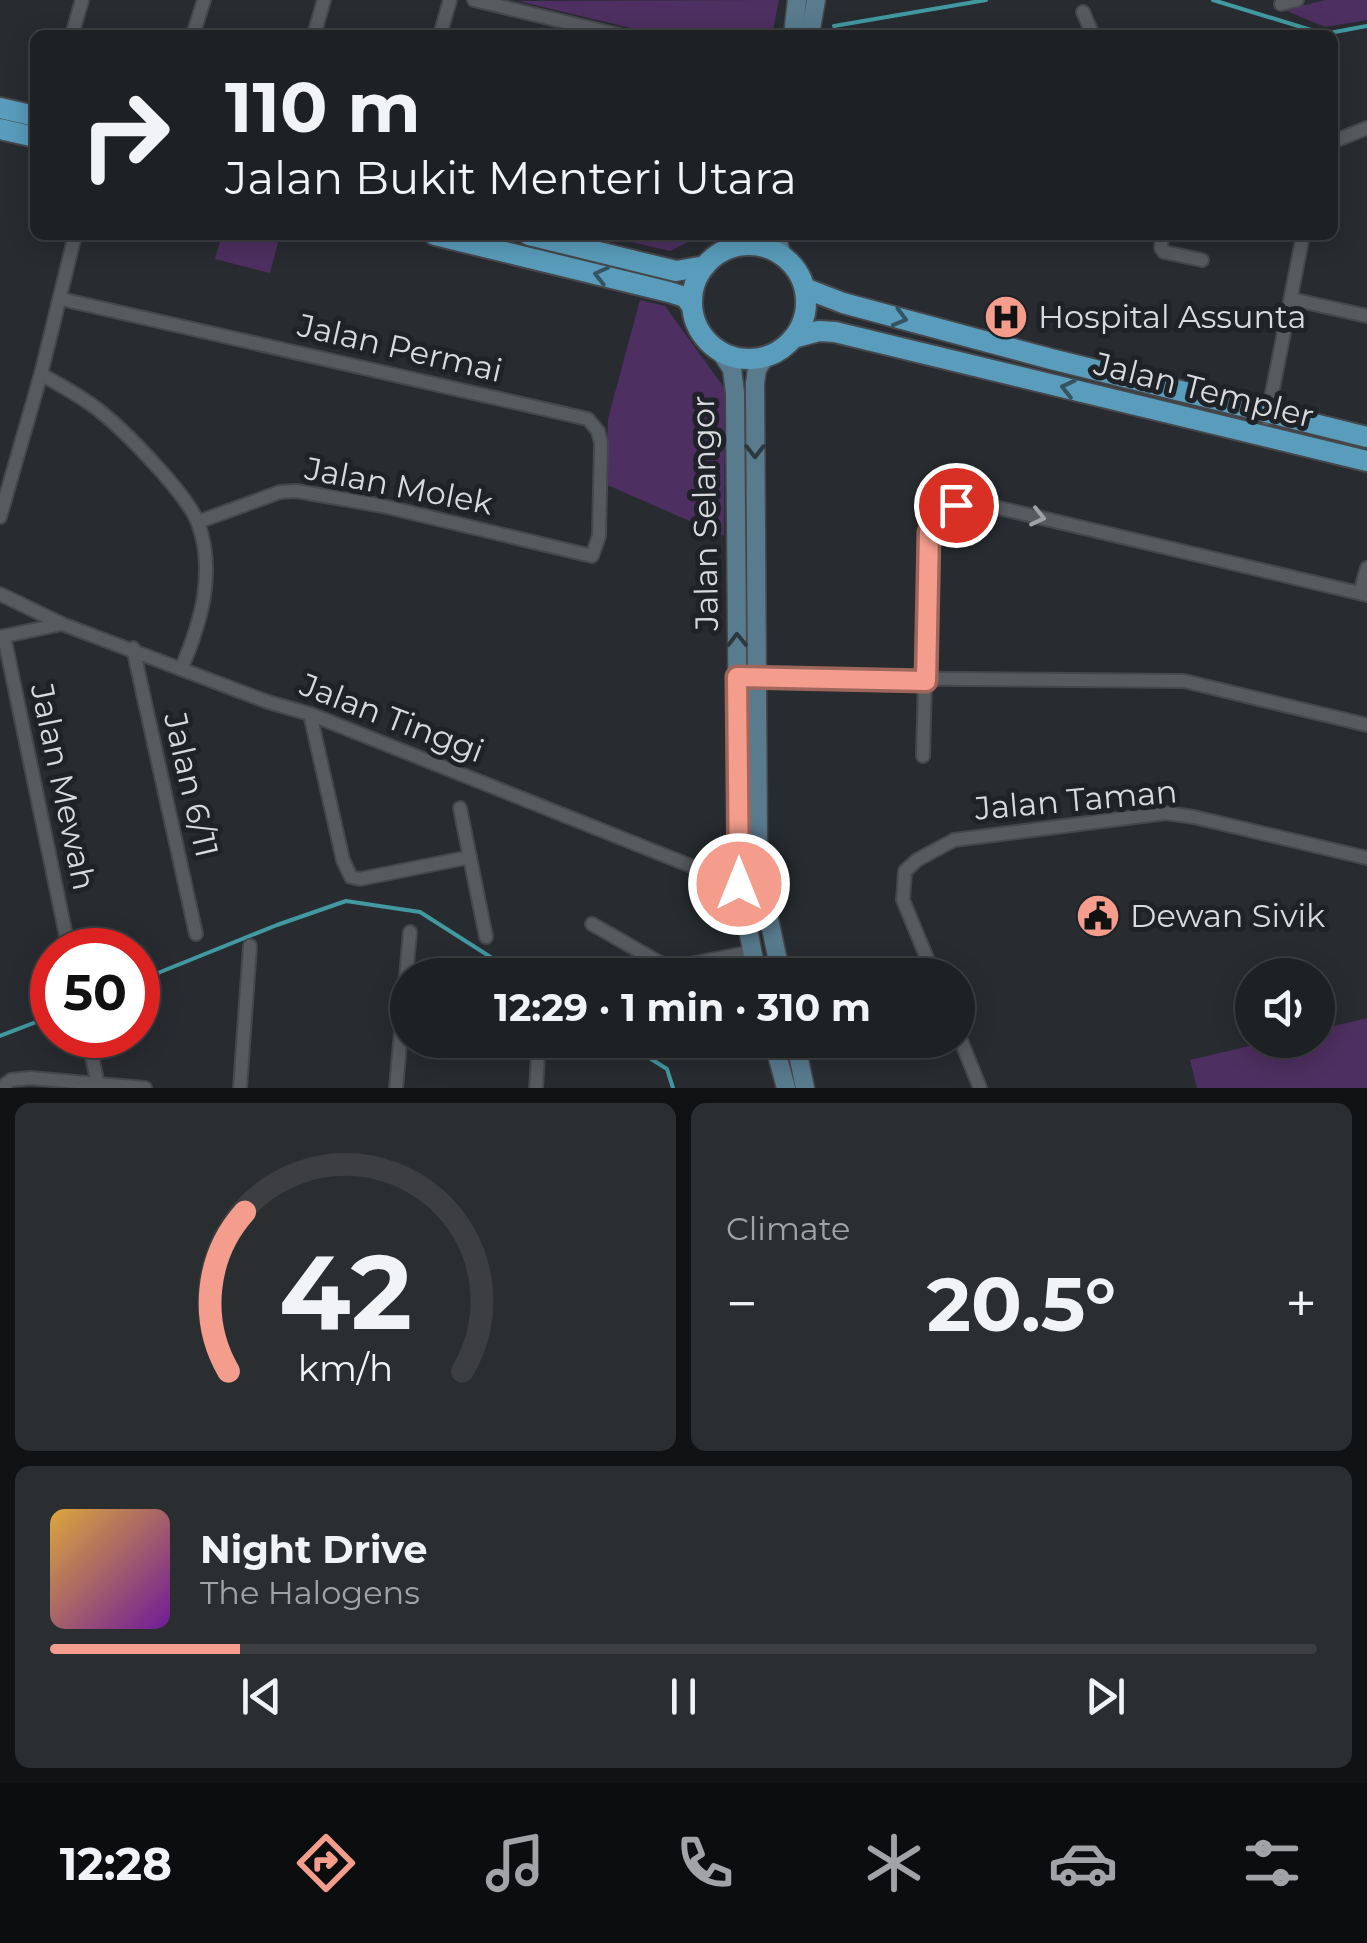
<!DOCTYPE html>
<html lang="en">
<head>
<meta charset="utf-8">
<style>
	:root { --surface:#1e2124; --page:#2b2e31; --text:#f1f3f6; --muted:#a1a3a6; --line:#3c3e41; --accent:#f49d8d }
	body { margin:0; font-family:Montserrat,sans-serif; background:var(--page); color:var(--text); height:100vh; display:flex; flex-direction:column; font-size:38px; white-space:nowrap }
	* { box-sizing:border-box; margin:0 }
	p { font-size:32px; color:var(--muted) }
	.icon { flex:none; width:55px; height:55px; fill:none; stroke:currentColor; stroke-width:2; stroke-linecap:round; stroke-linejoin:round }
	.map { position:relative; height:1088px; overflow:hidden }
	.side { display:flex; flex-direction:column; gap:15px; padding:15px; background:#101214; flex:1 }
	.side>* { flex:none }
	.top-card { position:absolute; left:30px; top:30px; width:1308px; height:210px; border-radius:15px; box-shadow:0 5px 25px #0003,0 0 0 2px var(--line); background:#1e2124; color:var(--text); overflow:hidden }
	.controls { position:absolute; left:1235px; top:958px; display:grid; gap:20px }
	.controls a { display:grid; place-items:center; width:100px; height:100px; border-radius:50%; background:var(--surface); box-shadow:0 5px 25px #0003,0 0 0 2px var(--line); font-size:50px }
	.speed { position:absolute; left:30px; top:928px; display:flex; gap:20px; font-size:50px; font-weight:700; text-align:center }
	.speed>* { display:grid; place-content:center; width:130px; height:130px; border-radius:50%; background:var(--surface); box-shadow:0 5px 25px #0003,0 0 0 2px var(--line); line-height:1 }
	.speed .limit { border:15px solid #d22; background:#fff; color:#111 }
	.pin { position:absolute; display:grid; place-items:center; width:85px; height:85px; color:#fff; margin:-42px; border:5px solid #fff; border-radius:50%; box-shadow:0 2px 10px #0007 }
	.me { position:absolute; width:110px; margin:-55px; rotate:0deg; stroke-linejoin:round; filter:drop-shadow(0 0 8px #0008) }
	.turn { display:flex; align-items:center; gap:35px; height:210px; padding:0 30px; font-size:45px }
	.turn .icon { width:130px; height:130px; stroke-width:2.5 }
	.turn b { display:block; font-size:70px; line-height:85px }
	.big { font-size:75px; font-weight:700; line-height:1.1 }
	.side .card { flex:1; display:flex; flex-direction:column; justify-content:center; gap:15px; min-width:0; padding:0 35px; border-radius:15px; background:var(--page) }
	.side .dial { align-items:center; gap:0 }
	.dial svg { height:260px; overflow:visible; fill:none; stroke:var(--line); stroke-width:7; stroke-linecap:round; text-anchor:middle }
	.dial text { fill:var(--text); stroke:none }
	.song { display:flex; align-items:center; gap:30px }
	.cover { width:120px; height:120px; border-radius:15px; background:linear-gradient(135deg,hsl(40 70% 55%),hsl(280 70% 35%)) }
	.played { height:10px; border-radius:5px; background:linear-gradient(90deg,var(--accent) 15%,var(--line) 15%) }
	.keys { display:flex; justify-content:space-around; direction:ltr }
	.heat { display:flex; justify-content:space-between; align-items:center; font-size:55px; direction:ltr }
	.side .tiles { flex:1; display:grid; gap:15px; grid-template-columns:1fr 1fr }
	.card:last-child { grid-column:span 2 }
	.trip { position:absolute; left:390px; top:958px; width:585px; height:100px; border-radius:50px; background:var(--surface); box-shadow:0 5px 25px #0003,0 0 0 2px var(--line); font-weight:700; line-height:100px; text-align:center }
	.tabs { display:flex; height:160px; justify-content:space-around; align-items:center; background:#0c0d0e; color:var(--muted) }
	.tabs .icon { width:70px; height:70px }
	.tabs .on { color:var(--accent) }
	.tabs b { font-size:45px; color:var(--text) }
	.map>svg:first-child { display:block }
	.green { fill:#4e2f61 }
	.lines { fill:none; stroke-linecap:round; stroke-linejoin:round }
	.stream { stroke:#4299a1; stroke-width:4 }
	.minor-casing { stroke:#45474b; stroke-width:16 }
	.secondary-casing { stroke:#45474b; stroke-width:21 }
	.primary-casing { stroke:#45474b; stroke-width:24 }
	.minor { stroke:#575b60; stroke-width:12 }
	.secondary { stroke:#587b8e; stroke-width:18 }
	.primary { stroke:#599cbb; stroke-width:20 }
	.oneway { stroke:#365362 }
	.oneway2 { stroke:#2d3841 }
	.oneway3 { stroke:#9ea1a5 }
	.route-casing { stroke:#9f665c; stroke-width:25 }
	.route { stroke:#f49d8d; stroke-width:18 }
	.labels { text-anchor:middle; stroke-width:10; stroke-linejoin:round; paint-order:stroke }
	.poi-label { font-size:32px; fill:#d8dadd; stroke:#1f2227; text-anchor:start }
	.street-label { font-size:32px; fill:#d8dadd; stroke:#1f2227 }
</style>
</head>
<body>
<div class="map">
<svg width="1367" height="1088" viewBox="0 0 1367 1088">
	<rect width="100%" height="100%" fill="#282c30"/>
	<g class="green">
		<polygon points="779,0 772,35 635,35 635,29 518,1"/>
		<polygon points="1325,0 1367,0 1367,20 1325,27 1284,10"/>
		<polygon points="222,235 280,235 270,273 215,259"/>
		<polygon points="601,235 702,235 670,251"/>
		<polygon points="640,300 665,306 725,389 724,536 605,484 608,419"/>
		<polygon points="1367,1018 1367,1088 1197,1088 1190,1060 1275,1040 1318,1040 1318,1030"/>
	</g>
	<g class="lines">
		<g class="stream">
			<polyline points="1213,0 1324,34 1367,26"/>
			<polyline points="834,26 986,0"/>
			<polyline points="138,981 277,925 346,901 420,912 519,975"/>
			<polyline points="0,1036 52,1016"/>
			<polyline points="621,1040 667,1069 673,1088"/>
		</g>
		<g class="minor-casing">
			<g id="minor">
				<polyline points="474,0 619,35"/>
				<polyline points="1281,4 1297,0"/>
				<polyline points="1083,12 1093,35"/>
				<polyline points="72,35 82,0"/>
				<polyline points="193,35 204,0"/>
				<polyline points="314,35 324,0"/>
				<polyline points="440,35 450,0"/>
				<polyline points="1332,142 1367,128"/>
				<polyline points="1162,235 1161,248 1164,252 1202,260"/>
				<polyline points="61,299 588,419 598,431 601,443 599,536 592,556 383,506 296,491 280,492 198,522"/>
				<polyline points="1291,299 1367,316"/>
				<path d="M41,374C61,386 83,397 101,412C126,432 187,494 198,523C216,572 201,622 182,667"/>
				<polyline points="1267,419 1303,235"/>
				<polyline points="0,517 41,374 75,235"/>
				<polyline points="1360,593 1367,568"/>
				<polyline points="0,594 62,624 268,702 310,714 764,895"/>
				<polyline points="4,636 69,950"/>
				<polyline points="0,637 62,624"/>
				<polyline points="133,648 196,934"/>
				<polyline points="737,677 1184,681 1367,725"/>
				<polyline points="310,714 343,860 351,877 360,879 470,857"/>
				<path d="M923,756L929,532C941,511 951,506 974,502L1367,595"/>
				<polyline points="460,808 486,937"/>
				<polyline points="592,924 669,968 751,952"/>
				<polyline points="934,975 903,900 905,871 917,860 954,840 1166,813 1194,817 1367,858"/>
				<polyline points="958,1033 980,1088"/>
				<polyline points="87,1035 98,1084"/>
				<polyline points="1,1088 11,1080 30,1078 145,1088"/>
				<polyline points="240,1088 250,946"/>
				<polyline points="396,1088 410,932"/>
				<polyline points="536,1088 539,1040"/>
			</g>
		</g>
		<g class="secondary-casing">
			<g id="secondary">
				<polyline points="793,35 797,0"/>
				<polyline points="810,35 816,0"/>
				<polyline points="776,235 781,253"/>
				<polyline points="735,246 747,235"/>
				<polyline points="720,351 732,369 735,393 739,884 757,975"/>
				<polyline points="766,356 757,369 755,384 758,842 764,895 781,975"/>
				<polyline points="773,1040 786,1088"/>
				<polyline points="795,1040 805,1088"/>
			</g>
		</g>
		<g class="primary-casing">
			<g id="primary">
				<polyline points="0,108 35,116"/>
				<polyline points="0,129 35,137"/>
				<polyline points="435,235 669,292 685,297 691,305"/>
				<polyline points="529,235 676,271 705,266"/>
				<circle cx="749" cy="302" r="57"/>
				<polyline points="807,289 843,303 1051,359 1367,437"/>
				<polyline points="793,338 819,331 835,332 1367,461"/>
			</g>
		</g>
		<use href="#minor" class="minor"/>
		<use href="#secondary" class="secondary"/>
		<use href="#primary" class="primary"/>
	</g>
	<defs><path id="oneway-chevron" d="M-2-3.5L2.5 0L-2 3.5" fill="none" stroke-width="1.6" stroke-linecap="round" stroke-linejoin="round" transform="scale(2.5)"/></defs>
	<g class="oneway">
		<use href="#oneway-chevron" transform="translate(601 275) rotate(-166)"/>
		<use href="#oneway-chevron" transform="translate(900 318) rotate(15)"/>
		<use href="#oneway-chevron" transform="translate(1068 388) rotate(-167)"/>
	</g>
	<g class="oneway2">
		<use href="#oneway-chevron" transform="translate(755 451) rotate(90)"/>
		<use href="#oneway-chevron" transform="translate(737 640) rotate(-91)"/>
	</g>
	<use class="oneway3" href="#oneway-chevron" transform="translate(1038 517) rotate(13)"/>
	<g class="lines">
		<g class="route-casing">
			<polyline id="route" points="739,884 737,677 926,681 929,532 940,513 956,505"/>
		</g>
		<use href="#route" class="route"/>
	</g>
	<defs>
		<g id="hospital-disc" transform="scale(2.25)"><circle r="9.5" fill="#f49d8d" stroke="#1f2227"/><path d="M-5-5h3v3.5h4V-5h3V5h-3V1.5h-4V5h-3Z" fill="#111"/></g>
		<g id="civic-disc" transform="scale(2.25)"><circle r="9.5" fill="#f49d8d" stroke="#1f2227"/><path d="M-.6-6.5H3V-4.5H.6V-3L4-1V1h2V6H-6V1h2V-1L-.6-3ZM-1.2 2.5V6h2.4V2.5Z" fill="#111"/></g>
	</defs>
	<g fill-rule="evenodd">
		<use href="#hospital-disc" x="1006" y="317"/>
		<use href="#civic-disc" x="1098" y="916"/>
	</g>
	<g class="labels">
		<g class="poi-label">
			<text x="1038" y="328">Hospital Assunta</text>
			<text x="1130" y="927">Dewan Sivik</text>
		</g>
		<g class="street-label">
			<text transform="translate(400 348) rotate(13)" y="11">Jalan Permai</text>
			<text transform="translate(1204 390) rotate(14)" y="11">Jalan Templer</text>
			<text transform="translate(399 486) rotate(11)" y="11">Jalan Molek</text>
			<text transform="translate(705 513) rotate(-91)" y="11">Jalan Selangor</text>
			<text transform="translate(392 718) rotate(21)" y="11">Jalan Tinggi</text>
			<text transform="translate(191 785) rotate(77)" y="11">Jalan 6/11</text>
			<text transform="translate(63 787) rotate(78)" y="11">Jalan Mewah</text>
			<text transform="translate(1076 800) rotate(-5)" y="11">Jalan Taman</text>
		</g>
	</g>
</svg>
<div class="controls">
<a><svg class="icon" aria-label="sound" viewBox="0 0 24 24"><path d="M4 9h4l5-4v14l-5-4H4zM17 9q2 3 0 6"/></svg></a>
</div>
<div class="speed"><div class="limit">50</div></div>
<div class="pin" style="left:956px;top:505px;background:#d93025"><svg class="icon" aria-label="arrive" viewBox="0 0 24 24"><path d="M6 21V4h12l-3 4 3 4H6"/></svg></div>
<svg class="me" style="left:739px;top:884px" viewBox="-20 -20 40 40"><circle r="17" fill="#f49d8d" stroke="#fff" stroke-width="3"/><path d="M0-11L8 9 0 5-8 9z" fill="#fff"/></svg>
<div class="trip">12:29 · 1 min · 310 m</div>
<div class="top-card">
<div class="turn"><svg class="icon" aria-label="right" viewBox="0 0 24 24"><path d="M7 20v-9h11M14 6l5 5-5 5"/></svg><div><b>110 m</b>Jalan Bukit Menteri Utara</div></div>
</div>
</div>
<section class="side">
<div class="tiles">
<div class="card dial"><svg viewBox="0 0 100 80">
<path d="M14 69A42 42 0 1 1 86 69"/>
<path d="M14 69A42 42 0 0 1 19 20" stroke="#f49d8d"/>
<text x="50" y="56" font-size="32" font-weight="700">42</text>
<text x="50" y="72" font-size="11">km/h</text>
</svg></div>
<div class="card"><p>Climate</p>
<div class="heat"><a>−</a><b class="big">20.5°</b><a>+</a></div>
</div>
<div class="card">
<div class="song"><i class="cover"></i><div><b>Night Drive</b><p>The Halogens</p></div></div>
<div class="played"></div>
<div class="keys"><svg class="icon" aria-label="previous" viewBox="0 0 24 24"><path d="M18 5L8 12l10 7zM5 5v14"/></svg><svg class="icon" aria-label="pause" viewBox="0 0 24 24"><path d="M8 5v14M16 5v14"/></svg><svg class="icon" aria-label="next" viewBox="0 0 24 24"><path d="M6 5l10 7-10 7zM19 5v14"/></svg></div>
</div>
</div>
</section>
<nav class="tabs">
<b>12:28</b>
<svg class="icon on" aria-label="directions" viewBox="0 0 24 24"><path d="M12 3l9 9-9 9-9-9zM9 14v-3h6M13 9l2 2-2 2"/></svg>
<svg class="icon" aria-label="music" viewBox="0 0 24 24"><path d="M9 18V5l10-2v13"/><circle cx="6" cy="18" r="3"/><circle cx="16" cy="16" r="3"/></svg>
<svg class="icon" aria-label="phone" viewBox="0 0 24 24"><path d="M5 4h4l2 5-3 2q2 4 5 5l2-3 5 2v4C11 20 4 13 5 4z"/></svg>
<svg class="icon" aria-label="climate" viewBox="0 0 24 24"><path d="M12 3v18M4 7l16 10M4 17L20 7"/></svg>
<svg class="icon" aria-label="car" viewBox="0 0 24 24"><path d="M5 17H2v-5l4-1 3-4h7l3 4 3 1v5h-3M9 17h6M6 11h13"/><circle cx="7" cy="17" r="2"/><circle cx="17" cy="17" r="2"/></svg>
<svg class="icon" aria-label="filters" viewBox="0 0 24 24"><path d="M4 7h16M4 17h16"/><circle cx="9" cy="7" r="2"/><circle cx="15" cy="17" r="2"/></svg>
</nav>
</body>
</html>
